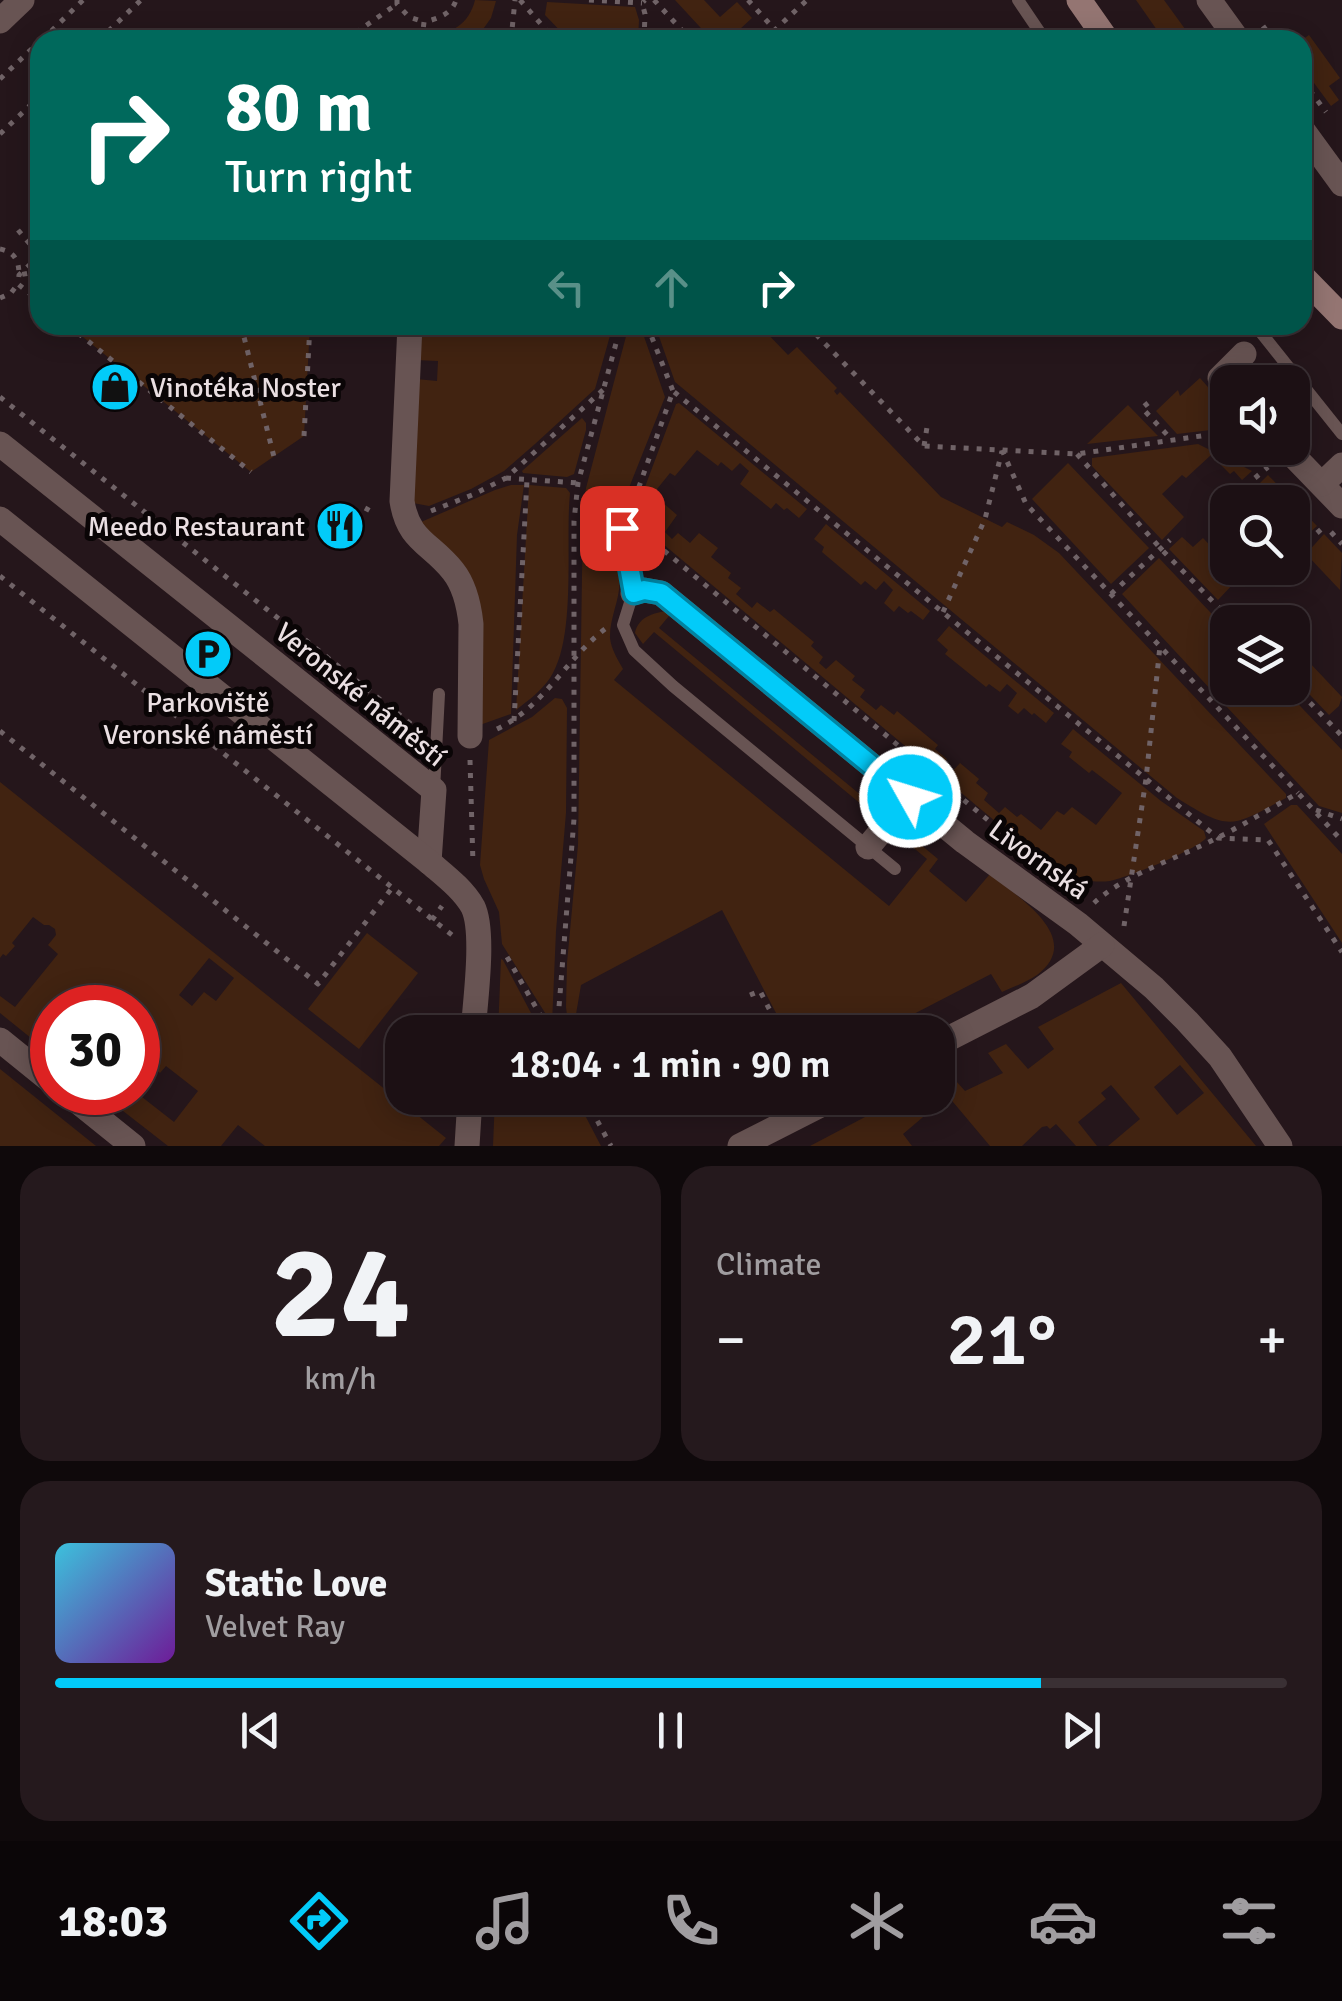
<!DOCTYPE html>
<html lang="en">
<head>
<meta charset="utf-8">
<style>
	:root { --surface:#1c1014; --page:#25191d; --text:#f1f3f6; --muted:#a09da0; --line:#3a3034; --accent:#02cbf9 }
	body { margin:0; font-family:Signika,sans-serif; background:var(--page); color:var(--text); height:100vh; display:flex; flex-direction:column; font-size:38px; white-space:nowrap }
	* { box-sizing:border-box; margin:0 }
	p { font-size:32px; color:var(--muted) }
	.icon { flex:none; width:55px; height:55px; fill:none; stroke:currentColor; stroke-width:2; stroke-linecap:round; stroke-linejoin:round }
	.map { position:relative; height:1146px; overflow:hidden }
	.drawer { display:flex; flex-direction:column; gap:20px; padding:20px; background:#0f090b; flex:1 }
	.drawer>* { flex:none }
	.banner { position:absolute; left:30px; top:30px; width:1282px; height:305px; border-radius:30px; box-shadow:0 5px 25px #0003,0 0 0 2px var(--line); background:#00695c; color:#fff; overflow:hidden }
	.buttons { position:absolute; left:1210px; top:365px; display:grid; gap:20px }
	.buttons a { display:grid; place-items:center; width:100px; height:100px; border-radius:20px; background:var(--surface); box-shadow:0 5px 25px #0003,0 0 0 2px var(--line); font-size:50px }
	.speed { position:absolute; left:30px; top:985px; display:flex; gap:20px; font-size:50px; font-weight:700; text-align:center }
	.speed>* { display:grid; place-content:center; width:130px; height:130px; border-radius:50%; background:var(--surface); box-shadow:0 5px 25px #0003,0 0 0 2px var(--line); line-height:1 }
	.speed .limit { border:15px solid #d22; background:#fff; color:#111 }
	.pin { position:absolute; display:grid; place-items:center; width:85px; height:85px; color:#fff; margin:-42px; border-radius:20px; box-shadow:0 5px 15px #0006 }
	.me { position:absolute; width:110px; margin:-55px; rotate:309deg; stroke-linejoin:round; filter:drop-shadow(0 0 8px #0008) }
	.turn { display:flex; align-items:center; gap:35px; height:210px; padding:0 30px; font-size:45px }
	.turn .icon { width:130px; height:130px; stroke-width:2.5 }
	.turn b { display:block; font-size:70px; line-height:85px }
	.lanes { display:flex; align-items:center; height:95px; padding:0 30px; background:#0003; justify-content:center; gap:50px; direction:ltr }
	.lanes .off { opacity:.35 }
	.big { font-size:75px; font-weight:600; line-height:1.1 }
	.drawer .tile { flex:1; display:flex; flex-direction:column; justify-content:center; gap:15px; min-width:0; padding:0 35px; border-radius:30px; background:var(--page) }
	.drawer .dial { align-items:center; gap:0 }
	.dial b { font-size:130px; line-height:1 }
	.song { display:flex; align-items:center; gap:30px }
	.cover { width:120px; height:120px; border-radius:15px; background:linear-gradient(135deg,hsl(190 70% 55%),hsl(280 70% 35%)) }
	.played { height:10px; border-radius:5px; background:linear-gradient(90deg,var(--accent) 80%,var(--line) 80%) }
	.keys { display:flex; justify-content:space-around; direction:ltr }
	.heat { display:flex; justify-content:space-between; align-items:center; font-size:55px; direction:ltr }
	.drawer .tiles { flex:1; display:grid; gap:20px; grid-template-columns:1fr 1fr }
	.tile:last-child { grid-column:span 2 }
	.trip { position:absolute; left:385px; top:1015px; width:570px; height:100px; border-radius:30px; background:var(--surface); box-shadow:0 5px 25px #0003,0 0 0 2px var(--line); font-weight:600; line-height:100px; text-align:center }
	.menu { display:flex; height:160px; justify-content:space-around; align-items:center; background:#0b0608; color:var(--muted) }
	.menu .icon { width:70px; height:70px }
	.menu .active { color:var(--accent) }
	.menu b { font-size:45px; color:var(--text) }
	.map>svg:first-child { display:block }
	.green { fill:#412311; fill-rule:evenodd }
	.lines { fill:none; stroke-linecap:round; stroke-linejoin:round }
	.path { stroke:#706367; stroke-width:5; stroke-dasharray:5 8; stroke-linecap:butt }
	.lane { stroke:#685453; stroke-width:12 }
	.street { stroke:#685453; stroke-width:25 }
	.secondary { stroke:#947572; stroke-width:25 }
	.route-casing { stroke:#0184a2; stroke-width:25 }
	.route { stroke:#02cbf9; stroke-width:18 }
	.labels { text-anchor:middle; stroke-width:10; stroke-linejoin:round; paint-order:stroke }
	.poi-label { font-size:28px; fill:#eadfe2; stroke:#0a0506; text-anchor:start }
	.street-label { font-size:28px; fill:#eadfe2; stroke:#0a0506 }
</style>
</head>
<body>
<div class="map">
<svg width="1342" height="1146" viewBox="0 0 1342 1146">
	<rect width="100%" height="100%" fill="#25161b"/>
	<g class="green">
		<path d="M475,0L496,1L491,18L476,39L428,40V38C451,33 469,25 475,0Z"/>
		<polygon points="675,0 704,0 720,17 737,2 752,18 728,40 712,40"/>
		<polygon points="1136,0 1164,0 1193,40 1164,40"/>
		<polygon points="547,2 635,7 639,20 638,40 569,40 545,15"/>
		<polygon points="1309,35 1340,78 1329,86 1339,100 1331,106 1303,68 1302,40"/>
		<polygon points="68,325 310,325 304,436 251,472"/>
		<polygon points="418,325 477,325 477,332 485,331 486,325 613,325 595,389 535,444 504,471 471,489 429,506 413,503 416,379 437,381 438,361 416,360"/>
		<path d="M629,325H640L665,397L619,513V522L624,529L605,554C635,579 609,608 610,638C611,649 618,660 623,669L614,680L889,906L927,859L654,632L643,644L635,633C638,616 657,611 673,611L659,628L938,859L929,871L966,902L990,874C1017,897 1086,938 1037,975C1027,982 1013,987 1002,992L991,974L879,1032H786L722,910L581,985L573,1032H569L566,1007L567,963L578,845L583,508L586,488Z"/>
		<path d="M655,325H759L788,355L797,347L837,388L834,391L837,395L840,392L941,497L1002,527L1007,522L1034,535L1059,553L1286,794V798C1231,827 1231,832 1177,798L675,382Z"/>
		<polygon points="1200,378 1214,394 1212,397 1227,413 1227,417 1211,430 1177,434 1156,411 1178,390 1180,396"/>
		<path d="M679,403L807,509L799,518L787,508L784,510L776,503L771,509L740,484L749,471L740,463L732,471L721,462L718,466L697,450L675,476L670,473L653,494L677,515L665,532L672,539L678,533L690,543L699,533L718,548L711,557L731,573L728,578L741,588L736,594L752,608L757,602L770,612L774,609L814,642L811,646L823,657L819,663L826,669L836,660L855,676L852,680L865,690L860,697L876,710L881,705L894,715L897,711L938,745L935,749L947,759L943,766L951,773L960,763L979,779L976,783L988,793L984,800L999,813L1005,807L1017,817L1021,814L1041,830L1057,811L1064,815L1072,807L1096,825L1122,793L1092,770L1089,773L1069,757L1072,752L1061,744L1073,729L1161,801L1204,831L1206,838C1196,850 1129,877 1110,881C1094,883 1077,879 1061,876L633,519L676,404Z"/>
		<polygon points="1128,405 1158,436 1087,444"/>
		<polygon points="582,418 586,423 586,430 574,474 567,477 523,473 522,471"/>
		<polygon points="1198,444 1252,471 1242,480 1234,471 1230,474 1211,455 1186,478 1182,475 1162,494 1184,517 1162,540 1092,466 1092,458"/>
		<polygon points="1068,463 1149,548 1111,584 1032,499"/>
		<polygon points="1268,475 1317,526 1305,537 1293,526 1292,502 1257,502 1249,494"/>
		<polygon points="511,485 524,485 517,535 511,714 477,726 481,643 421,522 495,490"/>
		<path d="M529,485L566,488L570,493C565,543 577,638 550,678C541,691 529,700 516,710Z"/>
		<polygon points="826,524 930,611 923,620 911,611 908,613 899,606 894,612 884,603 893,590 884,581 876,590 865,581 861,585 822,552 824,547 814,539"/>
		<polygon points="1324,534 1342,553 1340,590 1306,554"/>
		<polygon points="1182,537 1193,547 1203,538 1221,557 1215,563 1234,583 1218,600 1169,549"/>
		<polygon points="1159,558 1227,630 1228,688 1283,688 1342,750 1342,813 1319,806 1122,594"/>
		<polygon points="949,626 1054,713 1046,723 1034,713 1032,715 1024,708 1018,714 1008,706 1017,693 1007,684 1000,692 989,684 986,687 945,654 948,650 937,640"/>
		<polygon points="1293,657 1301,666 1307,660 1342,697 1339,706 1329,715 1293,677"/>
		<polygon points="555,698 562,699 567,708 566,813 556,931 552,1024 502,944 499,912 484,879 480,865 489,740 532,717"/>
		<path d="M0,782L446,1138L439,1146H265L238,1125L221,1146H168L100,1093L138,1092V1008L94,1007L87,1001L82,1006L75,1001L69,1007L52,1008V1055L0,1013V996L15,1007L58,954L48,945L56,935L55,929L49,925H44L33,917L12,943L15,946L6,956L3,954L0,958ZM209,958L234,978L216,1001L204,992L192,1006L179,995ZM166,1066L198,1091L174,1122L142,1097L147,1089L139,1082L151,1066L160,1073Z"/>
		<polygon points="1291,805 1297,805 1342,854 1342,943 1264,824"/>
		<polygon points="367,933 418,973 359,1049 308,1009"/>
		<polygon points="501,959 503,960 541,1032 498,1032"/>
		<path d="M1121,983L1256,1146H1108L1140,1119L1111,1085L1101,1093L1106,1099L1078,1122L1097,1146H1076L1056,1124L1050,1129L1047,1126L1042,1127L1022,1146H990L948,1096L903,1134L912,1146H810L901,1098H938V1078L948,1072L965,1091L1003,1073L988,1053L1006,1044L1028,1069L1054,1049L1038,1027ZM1180,1065L1204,1093L1177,1115L1154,1087Z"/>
		<polygon points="0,1069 96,1146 0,1146"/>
		<polygon points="495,1098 576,1098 601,1146 493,1146"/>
	</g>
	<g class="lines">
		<g class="path">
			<polyline points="397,0 397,4 409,17 424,22"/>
			<polyline points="520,0 555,40"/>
			<polyline points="589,0 642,3"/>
			<polyline points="654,0 691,40"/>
			<polyline points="748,0 775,30"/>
			<polyline points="1263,26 1273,40"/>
			<polyline points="42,40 83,0"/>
			<polyline points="99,40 141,0"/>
			<polyline points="345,40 397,4"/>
			<path d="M422,40L424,22C437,19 452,14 456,0"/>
			<polyline points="511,40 515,0"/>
			<polyline points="644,40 645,14 642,3 645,0"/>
			<polyline points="764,40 807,0"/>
			<polyline points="0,79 40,41"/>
			<polyline points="1302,80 1326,112"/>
			<polyline points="0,134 40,96"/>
			<polyline points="18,230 40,256"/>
			<path d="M0,249C15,252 19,261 19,275L40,271"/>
			<polyline points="40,255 19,275 18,284 40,302"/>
			<polyline points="0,298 11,293 18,284"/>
			<polyline points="68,325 251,472"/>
			<polyline points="241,325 274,457"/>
			<polyline points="647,325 673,391"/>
			<polyline points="807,325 924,446 1077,454 1228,432"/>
			<polyline points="482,331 482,325"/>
			<polyline points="0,397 411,724 420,726"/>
			<polyline points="1148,403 1142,408 1172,440"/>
			<polyline points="304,436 310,325"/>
			<polyline points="924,446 928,421"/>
			<polyline points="1249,448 1261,460"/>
			<polyline points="1002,450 1026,504 1298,793"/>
			<polyline points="1077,454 1161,549 1233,622"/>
			<polyline points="506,478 578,483"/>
			<polyline points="1255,478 1268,467"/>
			<polyline points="365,508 376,514"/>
			<polyline points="431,511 472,495 506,478 604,389"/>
			<polyline points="630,512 673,391 1218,838 1268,840 1342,952"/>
			<polyline points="1331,532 1342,544"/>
			<polyline points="1317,533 1325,526"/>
			<polyline points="644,534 1001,831"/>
			<polyline points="0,576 452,935"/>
			<polyline points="1111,594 1170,540"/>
			<polyline points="943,612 985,519 1002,451"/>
			<polyline points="1292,684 1342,736"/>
			<polyline points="514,721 527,480"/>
			<path d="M497,729C544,707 565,660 605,629"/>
			<polyline points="0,731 318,984 392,888"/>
			<polyline points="470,760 473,864"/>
			<polyline points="1316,810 1342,819"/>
			<path d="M1094,903C1125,874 1179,858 1217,838C1245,824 1271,808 1298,793L1342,841"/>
			<polyline points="432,920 442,906"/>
			<polyline points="1124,926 1146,779 1160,646"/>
			<polyline points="507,957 550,1032"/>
			<polyline points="750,995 760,991 781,1032"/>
			<polyline points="557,1032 574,819 574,521 578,483 621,325"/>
			<polyline points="585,1098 611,1146"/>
			<polyline points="856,1112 883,1098"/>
		</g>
		<g class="lane">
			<polyline points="1018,0 1045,40"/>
			<polyline points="1255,325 1342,434"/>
			<polyline points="622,528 633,593 623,625 634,650 673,686 895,869"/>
			<polyline points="434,790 439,694"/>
		</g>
		<g class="street">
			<polyline points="1209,0 1238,40"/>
			<polyline points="0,21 22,0"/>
			<polyline points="1302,129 1342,184"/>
			<path d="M410,325L402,501C408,541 431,543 453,571C465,586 469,605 471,624L470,736"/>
			<polyline points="1228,385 1220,378 1244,354"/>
			<polyline points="0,444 434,790 429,862"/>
			<polyline points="1286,448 1342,506"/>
			<polyline points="1322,484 1342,465"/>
			<path d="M0,519L429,862C444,875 463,889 473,907C485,932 475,1003 473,1032"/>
			<polyline points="633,593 644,590 661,593 965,842 1078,924 1154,988 1187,1021 1220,1057 1280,1146"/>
			<polyline points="868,847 910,797"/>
			<polyline points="0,1040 52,1082"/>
			<polyline points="938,1044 1032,996 1102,945"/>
			<polyline points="66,1092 133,1146"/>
			<polyline points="467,1146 470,1098"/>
			<polyline points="740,1146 834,1098"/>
		</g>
		<g class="secondary">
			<polyline points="1079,0 1107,40"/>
			<polyline points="1302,276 1342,317"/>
		</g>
	</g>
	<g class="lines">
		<g class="route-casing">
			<polyline id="route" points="622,528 634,593 644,590 661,593 910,797"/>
		</g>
		<use href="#route" class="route"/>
	</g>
	<defs>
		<g id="shop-disc" transform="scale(2.5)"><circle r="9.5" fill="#02cbf9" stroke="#0a0506"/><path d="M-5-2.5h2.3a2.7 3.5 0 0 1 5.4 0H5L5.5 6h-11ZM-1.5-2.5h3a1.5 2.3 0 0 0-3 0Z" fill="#111"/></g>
		<g id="restaurant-disc" transform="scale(2.5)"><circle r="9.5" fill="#02cbf9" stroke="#0a0506"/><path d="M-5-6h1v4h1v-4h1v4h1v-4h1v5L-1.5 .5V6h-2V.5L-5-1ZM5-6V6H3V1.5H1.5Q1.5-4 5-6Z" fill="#111"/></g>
		<g id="parking-disc" transform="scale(2.5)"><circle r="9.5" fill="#02cbf9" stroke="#0a0506"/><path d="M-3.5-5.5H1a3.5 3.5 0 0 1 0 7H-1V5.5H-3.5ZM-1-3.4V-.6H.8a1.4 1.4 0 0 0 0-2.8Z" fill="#111"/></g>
	</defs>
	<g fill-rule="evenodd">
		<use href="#shop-disc" x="115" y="387"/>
		<use href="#restaurant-disc" x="340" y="526"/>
		<use href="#parking-disc" x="208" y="654"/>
	</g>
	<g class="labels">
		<g class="poi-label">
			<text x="150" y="397">Vinotéka Noster</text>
			<text x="305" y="536" text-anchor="end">Meedo Restaurant</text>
			<text x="208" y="712" text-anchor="middle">Parkoviště<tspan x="208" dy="32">Veronské náměstí</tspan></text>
		</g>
		<g class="street-label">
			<text transform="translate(361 694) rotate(39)" y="10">Veronské náměstí</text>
			<text transform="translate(1039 859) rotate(36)" y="10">Livornská</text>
		</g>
	</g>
</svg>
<div class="buttons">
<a><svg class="icon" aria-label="sound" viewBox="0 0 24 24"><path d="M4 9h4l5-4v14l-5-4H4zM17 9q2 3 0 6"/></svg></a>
<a><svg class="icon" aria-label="search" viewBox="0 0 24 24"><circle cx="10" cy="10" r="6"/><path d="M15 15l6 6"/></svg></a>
<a><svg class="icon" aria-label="layers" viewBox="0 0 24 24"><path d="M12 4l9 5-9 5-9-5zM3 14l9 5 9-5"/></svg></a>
</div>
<div class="speed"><div class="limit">30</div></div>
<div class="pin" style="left:622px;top:528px;background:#d93025"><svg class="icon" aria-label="arrive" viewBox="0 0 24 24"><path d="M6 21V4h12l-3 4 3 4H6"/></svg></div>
<svg class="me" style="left:910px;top:797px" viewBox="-20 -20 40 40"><circle r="17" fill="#02cbf9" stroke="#fff" stroke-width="3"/><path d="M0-11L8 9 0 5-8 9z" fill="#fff"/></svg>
<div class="trip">18:04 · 1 min · 90 m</div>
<div class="banner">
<div class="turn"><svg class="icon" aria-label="right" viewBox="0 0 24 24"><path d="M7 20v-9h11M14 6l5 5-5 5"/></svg><div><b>80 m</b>Turn right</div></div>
<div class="lanes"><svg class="icon off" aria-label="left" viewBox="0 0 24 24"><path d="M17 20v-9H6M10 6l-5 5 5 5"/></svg><svg class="icon off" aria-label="ahead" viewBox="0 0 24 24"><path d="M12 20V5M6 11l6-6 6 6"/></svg><svg class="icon" aria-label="right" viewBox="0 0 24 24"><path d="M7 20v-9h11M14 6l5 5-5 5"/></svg></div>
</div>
</div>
<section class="drawer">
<div class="tiles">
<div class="tile dial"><b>24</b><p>km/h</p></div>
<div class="tile"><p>Climate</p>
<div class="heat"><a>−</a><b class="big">21°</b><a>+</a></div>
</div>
<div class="tile">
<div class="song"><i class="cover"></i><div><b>Static Love</b><p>Velvet Ray</p></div></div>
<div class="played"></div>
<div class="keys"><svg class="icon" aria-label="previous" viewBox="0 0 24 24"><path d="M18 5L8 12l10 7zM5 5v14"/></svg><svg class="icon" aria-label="pause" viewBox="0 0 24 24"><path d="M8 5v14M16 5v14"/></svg><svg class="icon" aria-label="next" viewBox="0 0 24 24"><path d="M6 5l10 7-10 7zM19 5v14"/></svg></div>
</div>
</div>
</section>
<nav class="menu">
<b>18:03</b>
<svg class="icon active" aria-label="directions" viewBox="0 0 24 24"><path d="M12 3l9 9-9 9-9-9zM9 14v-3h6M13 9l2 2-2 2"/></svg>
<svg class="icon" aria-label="music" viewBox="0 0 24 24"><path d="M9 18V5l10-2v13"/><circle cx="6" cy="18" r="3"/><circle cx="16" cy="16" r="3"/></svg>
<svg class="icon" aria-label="phone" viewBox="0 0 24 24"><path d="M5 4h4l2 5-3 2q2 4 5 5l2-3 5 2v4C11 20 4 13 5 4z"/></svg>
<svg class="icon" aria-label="climate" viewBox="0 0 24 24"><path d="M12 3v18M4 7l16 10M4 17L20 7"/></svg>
<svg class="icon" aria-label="car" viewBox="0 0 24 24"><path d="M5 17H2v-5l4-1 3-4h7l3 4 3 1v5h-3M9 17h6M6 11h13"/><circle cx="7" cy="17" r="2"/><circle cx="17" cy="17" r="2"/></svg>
<svg class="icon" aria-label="filters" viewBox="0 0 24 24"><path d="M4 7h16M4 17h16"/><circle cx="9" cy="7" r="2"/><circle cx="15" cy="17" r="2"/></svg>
</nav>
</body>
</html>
